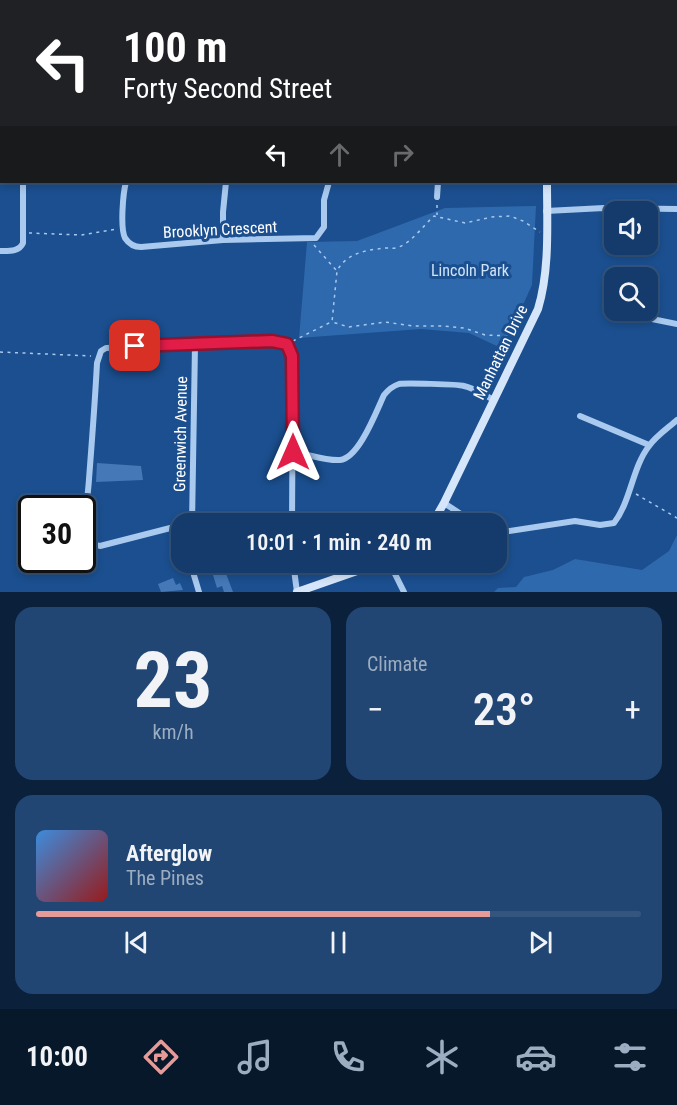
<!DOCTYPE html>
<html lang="en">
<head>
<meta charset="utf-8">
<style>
	:root { --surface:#143b6b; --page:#214673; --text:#f1f3f6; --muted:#9dadc1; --line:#33557e; --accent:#e69b98 }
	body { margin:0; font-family:"Roboto Condensed",sans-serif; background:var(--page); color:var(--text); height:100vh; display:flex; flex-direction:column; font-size:22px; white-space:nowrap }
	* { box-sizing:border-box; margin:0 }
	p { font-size:20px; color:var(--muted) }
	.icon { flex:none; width:33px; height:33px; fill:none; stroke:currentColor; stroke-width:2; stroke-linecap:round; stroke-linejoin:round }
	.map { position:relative; height:592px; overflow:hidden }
	.details { display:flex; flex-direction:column; gap:15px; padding:15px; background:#0b203b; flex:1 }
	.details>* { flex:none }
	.banner { position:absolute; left:0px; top:0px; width:678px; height:183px; box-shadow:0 3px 9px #0003,0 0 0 2px var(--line); background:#202124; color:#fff; overflow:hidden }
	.fabs { position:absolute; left:604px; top:201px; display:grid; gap:12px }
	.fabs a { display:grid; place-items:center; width:54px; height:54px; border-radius:12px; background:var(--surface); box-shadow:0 3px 9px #0003,0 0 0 2px var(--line); font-size:30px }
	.speed { position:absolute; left:18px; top:495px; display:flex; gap:12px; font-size:30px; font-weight:700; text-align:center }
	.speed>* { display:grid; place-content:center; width:78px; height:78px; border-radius:50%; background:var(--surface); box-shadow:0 3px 9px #0003,0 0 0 2px var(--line); line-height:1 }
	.speed .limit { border:3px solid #111; border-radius:9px; background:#fff; color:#111 }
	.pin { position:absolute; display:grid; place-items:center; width:51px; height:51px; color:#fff; margin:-26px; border-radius:12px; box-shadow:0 3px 9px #0006 }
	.me { position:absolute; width:66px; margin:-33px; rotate:0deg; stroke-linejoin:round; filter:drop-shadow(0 0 4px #0008) }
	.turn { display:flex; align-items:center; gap:21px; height:126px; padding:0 24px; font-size:27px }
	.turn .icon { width:78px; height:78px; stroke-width:2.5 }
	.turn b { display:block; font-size:42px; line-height:51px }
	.lanes { display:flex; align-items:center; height:57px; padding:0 24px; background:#0003; justify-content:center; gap:30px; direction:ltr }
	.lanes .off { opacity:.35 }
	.big { font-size:45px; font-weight:600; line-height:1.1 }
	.details .widget { flex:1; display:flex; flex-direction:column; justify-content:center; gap:9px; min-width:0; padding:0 21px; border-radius:18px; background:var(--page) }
	.details .dial { align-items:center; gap:0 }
	.dial b { font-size:78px; line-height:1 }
	.song { display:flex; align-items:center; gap:18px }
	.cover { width:72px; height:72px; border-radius:9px; background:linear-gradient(135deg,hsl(210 70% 55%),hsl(0 70% 35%)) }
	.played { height:6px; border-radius:3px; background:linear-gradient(90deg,var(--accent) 75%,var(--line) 75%) }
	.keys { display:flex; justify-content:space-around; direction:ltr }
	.heat { display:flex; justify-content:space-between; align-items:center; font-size:33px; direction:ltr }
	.details .tiles { flex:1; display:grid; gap:15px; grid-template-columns:1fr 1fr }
	.widget:last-child { grid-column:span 2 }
	.trip { position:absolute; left:171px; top:513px; width:336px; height:60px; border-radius:18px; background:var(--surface); box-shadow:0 3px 9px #0003,0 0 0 2px var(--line); font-weight:600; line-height:60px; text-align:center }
	.tab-bar { display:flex; height:96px; justify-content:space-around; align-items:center; background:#08182b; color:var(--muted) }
	.tab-bar .icon { width:42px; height:42px }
	.tab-bar .current { color:var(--accent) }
	.tab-bar b { font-size:27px; color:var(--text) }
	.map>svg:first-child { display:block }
	.green { fill:#2e69ad }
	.building { fill:#4478b7 }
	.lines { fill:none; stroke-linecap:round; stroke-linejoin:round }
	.path { stroke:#a9c9ee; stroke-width:1.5; stroke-dasharray:3 4.5; stroke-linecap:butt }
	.street { stroke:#a9c9ee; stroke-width:6 }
	.secondary { stroke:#d6e6fa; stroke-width:8 }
	.route-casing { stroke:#92132f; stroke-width:15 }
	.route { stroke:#e11d48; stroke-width:10 }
	.labels { text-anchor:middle; stroke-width:6; stroke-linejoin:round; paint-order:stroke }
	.street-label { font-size:16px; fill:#fff; stroke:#1b4f8f }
	.park-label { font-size:16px; fill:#cfe3fa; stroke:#1b4f8f }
</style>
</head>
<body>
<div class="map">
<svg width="677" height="592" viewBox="0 0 677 592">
	<rect width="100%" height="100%" fill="#1b4f8f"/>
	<g class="green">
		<polygon points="536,206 532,285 503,349 469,333 421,329 299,338 307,242 357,241 445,208"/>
		<polygon points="677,535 677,592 494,592 498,588 516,587 524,577 553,570 575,559 642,570 669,551"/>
	</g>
	<g class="building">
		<polygon points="97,463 141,466 143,480 96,482"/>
		<polygon points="225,571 233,592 224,592 222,586 217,588 213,575"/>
		<polygon points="173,578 176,585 180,583 183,590 161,592 158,584"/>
	</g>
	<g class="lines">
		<g class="path">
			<polyline points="437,205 437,215"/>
			<polyline points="29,233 81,235 117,229"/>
			<polyline points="314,245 336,270"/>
			<path d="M515,336L485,335L464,328L442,326H413L385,322L349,327L332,322L337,271C346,253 367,250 385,248C390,248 394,249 399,247C413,241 423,226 434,216L465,223L492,217L510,216L523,221L540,232"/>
			<polyline points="293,341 331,322"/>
			<polyline points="0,352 91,356"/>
			<polyline points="636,494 677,518"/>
		</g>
		<g class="street">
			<polyline points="134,0 135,2"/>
			<polyline points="641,2 641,0"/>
			<polyline points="0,31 2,31"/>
			<polyline points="676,109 677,109"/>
			<path d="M126,182C123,193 120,228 125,238C129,244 135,247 141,247L223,240L316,238L324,227V200L329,182"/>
			<polyline points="437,197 438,182"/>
			<polyline points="546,211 604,208 677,209"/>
			<polyline points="223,240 223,212 226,182"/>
			<path d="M0,251C9,251 19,252 23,243V182"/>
			<polyline points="652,319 677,324"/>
			<polyline points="580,416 649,445"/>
			<path d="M293,452C307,454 326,461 340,460C359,458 376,412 384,395C388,390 393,386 399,384C404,383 457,384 464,386C474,388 484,395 494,400"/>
			<polyline points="444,503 476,524"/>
			<polyline points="192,524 195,345"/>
			<path d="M182,525L100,546L90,543C82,525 88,498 89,479C92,440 95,402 97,363L101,351L106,348L272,341L287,344L293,356L292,524"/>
			<path d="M496,533L575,521L600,525L614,523C631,501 632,468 649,446C656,436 668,428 677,420"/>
			<polyline points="190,562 199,592"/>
			<polyline points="293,562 297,592"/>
			<polyline points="389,562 404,592"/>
		</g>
		<g class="secondary">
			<polyline points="536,0 536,2"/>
			<path d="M432,524L444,503L538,309C550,269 547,224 547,182"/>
			<polyline points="297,592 383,562"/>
		</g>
	</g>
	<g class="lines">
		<g class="route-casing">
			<polyline id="route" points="135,346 272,341 287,344 292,356 293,452"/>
		</g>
		<use href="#route" class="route"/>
	</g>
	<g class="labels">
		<g class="street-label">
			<text transform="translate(220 229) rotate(-3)" y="6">Brooklyn Crescent</text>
			<text transform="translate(500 352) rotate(-64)" y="6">Manhattan Drive</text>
			<text transform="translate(180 434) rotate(-89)" y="6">Greenwich Avenue</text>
		</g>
		<g class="park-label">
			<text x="470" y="276">Lincoln Park</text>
		</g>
	</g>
</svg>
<div class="fabs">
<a><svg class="icon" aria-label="sound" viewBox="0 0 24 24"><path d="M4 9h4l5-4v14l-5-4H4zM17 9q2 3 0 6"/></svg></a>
<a><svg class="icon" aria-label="search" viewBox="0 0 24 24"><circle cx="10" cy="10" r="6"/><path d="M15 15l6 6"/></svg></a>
</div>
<div class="speed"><div class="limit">30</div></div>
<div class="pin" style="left:135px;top:346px;background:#d93025"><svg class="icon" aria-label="arrive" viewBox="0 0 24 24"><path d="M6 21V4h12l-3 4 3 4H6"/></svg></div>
<svg class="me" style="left:293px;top:452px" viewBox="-20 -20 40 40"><path d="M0-17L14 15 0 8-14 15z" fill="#e11d48" stroke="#fff" stroke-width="4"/></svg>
<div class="trip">10:01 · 1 min · 240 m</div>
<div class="banner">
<div class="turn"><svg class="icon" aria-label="left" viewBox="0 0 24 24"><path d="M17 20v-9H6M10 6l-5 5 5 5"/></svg><div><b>100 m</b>Forty Second Street</div></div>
<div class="lanes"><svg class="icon" aria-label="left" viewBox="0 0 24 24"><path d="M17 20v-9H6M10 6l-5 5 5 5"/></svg><svg class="icon off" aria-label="ahead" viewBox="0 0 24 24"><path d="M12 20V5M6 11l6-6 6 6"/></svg><svg class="icon off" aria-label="right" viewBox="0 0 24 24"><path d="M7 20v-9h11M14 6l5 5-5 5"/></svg></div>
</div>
</div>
<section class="details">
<div class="tiles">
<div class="widget dial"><b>23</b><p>km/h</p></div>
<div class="widget"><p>Climate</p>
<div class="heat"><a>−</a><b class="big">23°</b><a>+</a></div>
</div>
<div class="widget">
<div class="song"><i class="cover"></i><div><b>Afterglow</b><p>The Pines</p></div></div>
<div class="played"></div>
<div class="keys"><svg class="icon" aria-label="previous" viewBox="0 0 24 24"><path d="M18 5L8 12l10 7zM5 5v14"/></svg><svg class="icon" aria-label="pause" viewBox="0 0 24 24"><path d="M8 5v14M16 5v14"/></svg><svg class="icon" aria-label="next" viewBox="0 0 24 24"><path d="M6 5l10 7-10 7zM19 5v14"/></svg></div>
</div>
</div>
</section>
<nav class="tab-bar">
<b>10:00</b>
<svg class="icon current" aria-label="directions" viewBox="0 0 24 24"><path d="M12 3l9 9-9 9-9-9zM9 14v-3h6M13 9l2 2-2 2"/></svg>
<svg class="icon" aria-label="music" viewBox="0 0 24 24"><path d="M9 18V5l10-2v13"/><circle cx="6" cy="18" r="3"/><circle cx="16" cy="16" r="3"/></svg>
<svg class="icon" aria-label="phone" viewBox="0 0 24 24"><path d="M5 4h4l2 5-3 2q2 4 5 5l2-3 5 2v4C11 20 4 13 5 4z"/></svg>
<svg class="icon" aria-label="climate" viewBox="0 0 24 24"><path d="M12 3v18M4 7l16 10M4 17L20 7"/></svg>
<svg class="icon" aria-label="car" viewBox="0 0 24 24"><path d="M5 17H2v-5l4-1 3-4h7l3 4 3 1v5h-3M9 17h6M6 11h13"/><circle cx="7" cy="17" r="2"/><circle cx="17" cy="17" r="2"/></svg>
<svg class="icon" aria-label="filters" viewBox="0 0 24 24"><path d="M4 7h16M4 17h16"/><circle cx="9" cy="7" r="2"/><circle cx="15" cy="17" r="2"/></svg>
</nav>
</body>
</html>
